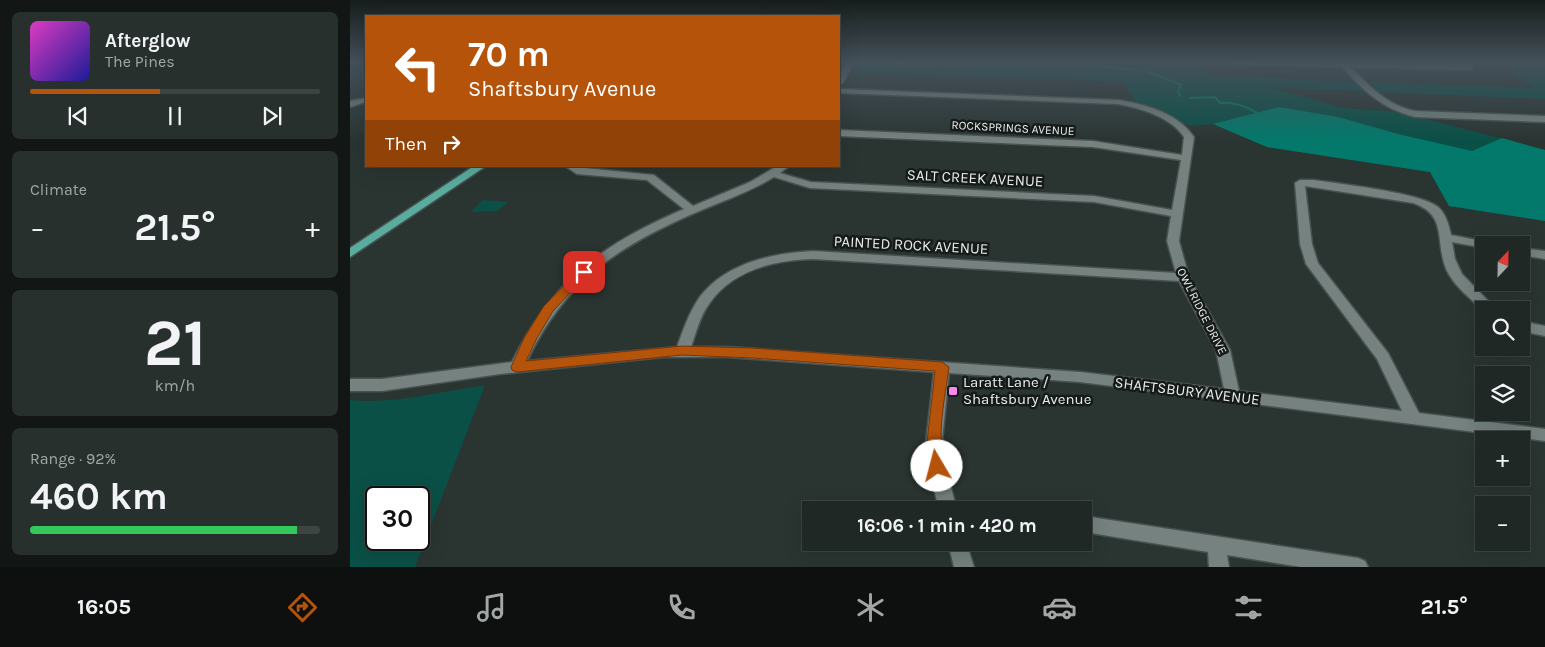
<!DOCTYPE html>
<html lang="en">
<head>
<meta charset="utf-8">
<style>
	:root { --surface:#202826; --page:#28302e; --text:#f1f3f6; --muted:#a2a6a7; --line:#3d4443; --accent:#b45309 }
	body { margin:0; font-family:Karla,sans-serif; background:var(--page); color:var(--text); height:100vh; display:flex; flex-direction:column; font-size:19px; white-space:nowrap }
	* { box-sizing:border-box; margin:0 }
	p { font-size:16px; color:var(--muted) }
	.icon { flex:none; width:28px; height:28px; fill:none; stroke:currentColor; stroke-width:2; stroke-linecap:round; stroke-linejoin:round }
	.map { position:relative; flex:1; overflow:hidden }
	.details { display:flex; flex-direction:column; gap:12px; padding:12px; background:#121615; width:350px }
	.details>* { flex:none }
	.guide { position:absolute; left:15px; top:15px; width:475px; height:152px; border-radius:0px; box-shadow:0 5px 20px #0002,0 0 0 1px var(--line); background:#b45309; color:#fff; overflow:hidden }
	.needle { width:32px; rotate:22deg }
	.fabs { position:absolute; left:1125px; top:236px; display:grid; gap:10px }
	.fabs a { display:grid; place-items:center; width:55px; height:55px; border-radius:0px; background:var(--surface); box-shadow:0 5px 20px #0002,0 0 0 1px var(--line); font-size:25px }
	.speed { position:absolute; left:15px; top:486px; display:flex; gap:10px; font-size:25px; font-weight:700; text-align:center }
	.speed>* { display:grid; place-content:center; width:65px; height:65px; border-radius:50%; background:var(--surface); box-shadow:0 5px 20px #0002,0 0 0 1px var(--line); line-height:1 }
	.speed .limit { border:2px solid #111; border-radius:8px; background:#fff; color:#111 }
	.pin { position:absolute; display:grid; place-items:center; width:42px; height:42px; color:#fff; margin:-21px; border-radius:10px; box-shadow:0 2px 8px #0006 }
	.me { position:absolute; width:55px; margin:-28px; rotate:352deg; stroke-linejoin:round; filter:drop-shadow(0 0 4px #0008) }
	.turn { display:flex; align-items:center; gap:18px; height:105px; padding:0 20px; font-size:22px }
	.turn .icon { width:65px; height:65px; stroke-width:2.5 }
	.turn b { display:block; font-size:35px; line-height:42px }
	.then { display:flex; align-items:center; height:48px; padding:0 20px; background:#0003; gap:10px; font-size:19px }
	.big { font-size:38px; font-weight:700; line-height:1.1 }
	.details .tile { flex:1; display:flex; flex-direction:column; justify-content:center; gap:8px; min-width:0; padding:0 18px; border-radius:8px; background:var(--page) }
	.details .dial { align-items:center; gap:0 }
	.dial b { font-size:65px; line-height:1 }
	.song { display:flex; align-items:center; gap:15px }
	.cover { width:60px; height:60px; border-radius:8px; background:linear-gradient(135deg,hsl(310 70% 55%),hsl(240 70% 35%)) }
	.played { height:5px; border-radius:2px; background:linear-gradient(90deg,var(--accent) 45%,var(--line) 45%) }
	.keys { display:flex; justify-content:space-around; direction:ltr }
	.heat { display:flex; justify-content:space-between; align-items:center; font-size:28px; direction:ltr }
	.charge { height:8px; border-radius:4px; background:linear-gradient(90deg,#34c759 92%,var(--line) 0) }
	.trip { position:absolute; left:452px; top:501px; width:290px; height:50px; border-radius:0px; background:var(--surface); box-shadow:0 5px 20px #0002,0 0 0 1px var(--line); font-weight:700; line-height:50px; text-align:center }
	.tabs { display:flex; height:80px; justify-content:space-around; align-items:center; background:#0d100f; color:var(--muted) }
	.tabs .icon { width:35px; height:35px }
	.tabs .on { color:var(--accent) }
	.tabs b { font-size:22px; color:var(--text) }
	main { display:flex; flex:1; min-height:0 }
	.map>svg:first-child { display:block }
	.green { fill:#0a5046; fill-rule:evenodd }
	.forest { fill:#03796b }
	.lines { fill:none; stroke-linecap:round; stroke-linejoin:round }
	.stream-far1 { stroke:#03796b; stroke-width:2 }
	.stream { stroke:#03796b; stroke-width:2.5 }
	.minor-casing { stroke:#495250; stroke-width:3 }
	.major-casing { stroke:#495250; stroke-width:3 }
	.minor { fill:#75827f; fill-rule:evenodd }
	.major { fill:#58ad9f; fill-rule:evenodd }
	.route { fill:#b45309; stroke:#753606 }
	.poi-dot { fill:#f788ec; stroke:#161b1a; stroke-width:2 }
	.labels { text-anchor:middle; stroke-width:5; stroke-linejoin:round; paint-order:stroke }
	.far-street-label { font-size:12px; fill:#e6edeb; stroke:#161b1a }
	.street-label { font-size:15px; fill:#e6edeb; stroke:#161b1a }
	.poi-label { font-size:15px; fill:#e6edeb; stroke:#161b1a; text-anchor:start }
</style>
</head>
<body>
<main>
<section class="details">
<div class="tile">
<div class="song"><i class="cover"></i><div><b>Afterglow</b><p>The Pines</p></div></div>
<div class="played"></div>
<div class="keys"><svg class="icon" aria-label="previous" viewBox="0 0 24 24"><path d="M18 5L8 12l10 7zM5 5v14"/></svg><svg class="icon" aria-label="pause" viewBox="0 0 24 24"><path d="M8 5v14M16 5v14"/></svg><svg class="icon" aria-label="next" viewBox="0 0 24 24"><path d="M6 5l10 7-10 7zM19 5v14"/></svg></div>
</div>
<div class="tile"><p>Climate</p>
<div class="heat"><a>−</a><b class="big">21.5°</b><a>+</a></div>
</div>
<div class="tile dial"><b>21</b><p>km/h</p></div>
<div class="tile"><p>Range · 92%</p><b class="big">460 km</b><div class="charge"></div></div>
</section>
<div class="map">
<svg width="1195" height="567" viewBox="0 0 1195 567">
	<rect width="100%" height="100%" fill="#2a3532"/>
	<g class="green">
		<polygon points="607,62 835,62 844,64 861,75 1004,82 1015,91 921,88 993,108 1042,111 1088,122 1195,150 1195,221 1099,206 1080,172 917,147 863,124 840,126 803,107 786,102 774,82 500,72 505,63 609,67"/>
		<polygon points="1147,62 1195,62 1195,99 1028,92 1019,82 1184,88"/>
		<polygon points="133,200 158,202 147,211 121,212"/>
		<path d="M135,385L65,567H0V400C44,405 92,391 135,385ZM26,498H69V540H26Z"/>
	</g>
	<polygon class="forest" points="929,107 988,117 1048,134 1122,151 1152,138 1195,150 1195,221 1099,206 1080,172 917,147 863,124"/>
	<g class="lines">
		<g class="stream-far1">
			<polyline points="715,62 799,72 831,85 828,91 830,96"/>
			<path d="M840,98L865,97L870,103C894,101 913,116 931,130L939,129L970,138L982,137L994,131H1003L1022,139L1082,148"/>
		</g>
		<polyline class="stream" points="1077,147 1141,164 1160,180 1195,197"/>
		<g class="minor-casing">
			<g id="minor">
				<polygon points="496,62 504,62 493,83 489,85 489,76"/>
				<path d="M540,62H562C557,66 545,66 540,62Z"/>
				<path d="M874,62L1110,66L1106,62H1115L1122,66V70L1001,67C1020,87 1037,105 1065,111L1195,116V122L1065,117C1031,108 1015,92 992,67L878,64Z"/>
				<path d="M489,89L768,100C795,104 828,113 844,137L829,241L839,277L880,350L889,391L1052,411L1027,359L956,264L950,244L945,183L950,180H964C990,184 1072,193 1088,207C1096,214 1099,225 1101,235L1137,242L1143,245H1134V248L1102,242L1105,259L1112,274L1147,310L1134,311C1121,299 1105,287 1097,271C1084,243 1099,215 1063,203L955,186L962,244L968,263L1038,353L1069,413L1195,429V441L730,382L599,373L591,451L607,510H589L575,451L584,372L378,357H313L150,374L32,391H0V379H32L162,362C202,281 252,244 334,209L297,180L227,174L215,166L304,175L343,206L400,182L427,166H439L430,173L461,182L744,196L822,210L831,160L743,147L489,136V130L743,141L832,155L834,137C821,117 790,108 768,104L489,93ZM424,177L460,188L744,202L821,216L817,241L826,273L463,251C422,253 375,263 349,298C339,313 333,330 327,347L177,361C215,281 268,246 347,212C373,201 400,192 424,177ZM463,259L829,281L866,350L874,389L730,372L378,347H341C346,333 350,316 359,304C382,270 425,260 463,259Z"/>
				<polygon points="16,98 16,102 0,107 0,101"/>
				<polygon points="1171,248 1195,251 1195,259 1171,255"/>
				<polygon points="1171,321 1195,326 1195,336 1171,331"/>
				<polygon points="734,516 1008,558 1015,561 1018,567 951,567 877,555 879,567 859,567 858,552 734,532"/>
				<polygon points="598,542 616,542 624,567 604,567"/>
			</g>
		</g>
		<g class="major-casing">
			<polygon id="major" points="124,166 136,166 0,257 0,248"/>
		</g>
		<use href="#minor" class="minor"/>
		<use href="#major" class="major"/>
	</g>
	<linearGradient id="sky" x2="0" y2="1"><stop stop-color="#171d1c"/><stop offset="0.44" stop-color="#44515a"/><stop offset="1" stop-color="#44515a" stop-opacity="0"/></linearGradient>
	<rect width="1195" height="141" fill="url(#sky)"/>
	<path class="route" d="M234,268L240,272L203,311L187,338L176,361L332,346L402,348L592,362L599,367C595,399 586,434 595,466L593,470L587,472L582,470L576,451L585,371L402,358L332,355L167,372L162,370L161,367L174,338L194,306L230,269Z"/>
	<rect class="poi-dot" x="598" y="386" width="10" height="10" rx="2.5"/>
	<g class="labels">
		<g class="far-street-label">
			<text transform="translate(663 128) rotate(3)" y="4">ROCKSPRINGS AVENUE</text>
			<text transform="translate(852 311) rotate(63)" y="4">OWL RIDGE DRIVE</text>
		</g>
		<g class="street-label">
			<text transform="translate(625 178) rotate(3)" y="5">SALT CREEK AVENUE</text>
			<text transform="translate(561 245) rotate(3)" y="5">PAINTED ROCK AVENUE</text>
			<text transform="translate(837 391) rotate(7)" y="5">SHAFTSBURY AVENUE</text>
		</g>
		<g class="poi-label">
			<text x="613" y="387">Laratt Lane /<tspan x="613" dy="17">Shaftsbury Avenue</tspan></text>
		</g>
	</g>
</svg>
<div class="fabs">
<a><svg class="needle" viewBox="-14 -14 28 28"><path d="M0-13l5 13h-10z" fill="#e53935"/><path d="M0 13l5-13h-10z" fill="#a2a6a7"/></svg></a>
<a><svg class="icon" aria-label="search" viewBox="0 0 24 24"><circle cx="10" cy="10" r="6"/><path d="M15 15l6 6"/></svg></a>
<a><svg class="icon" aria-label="layers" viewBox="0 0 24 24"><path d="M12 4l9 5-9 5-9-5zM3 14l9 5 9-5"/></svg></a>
<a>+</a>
<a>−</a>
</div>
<div class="speed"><div class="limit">30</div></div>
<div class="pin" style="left:234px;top:272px;background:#d93025"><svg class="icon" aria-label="arrive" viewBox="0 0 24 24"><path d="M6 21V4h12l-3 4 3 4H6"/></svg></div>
<svg class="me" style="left:587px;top:466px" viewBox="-20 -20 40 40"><circle r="19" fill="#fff"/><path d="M0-13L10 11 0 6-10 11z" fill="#b45309"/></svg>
<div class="trip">16:06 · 1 min · 420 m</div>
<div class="guide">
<div class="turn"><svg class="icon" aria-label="left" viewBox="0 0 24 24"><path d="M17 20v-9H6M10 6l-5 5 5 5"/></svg><div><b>70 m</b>Shaftsbury Avenue</div></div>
<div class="then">Then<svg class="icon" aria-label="right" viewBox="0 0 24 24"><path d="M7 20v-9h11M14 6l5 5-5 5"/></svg></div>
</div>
</div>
</main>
<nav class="tabs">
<b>16:05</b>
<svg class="icon on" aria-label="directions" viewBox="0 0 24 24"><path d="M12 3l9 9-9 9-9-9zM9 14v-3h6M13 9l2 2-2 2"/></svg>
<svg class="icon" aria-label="music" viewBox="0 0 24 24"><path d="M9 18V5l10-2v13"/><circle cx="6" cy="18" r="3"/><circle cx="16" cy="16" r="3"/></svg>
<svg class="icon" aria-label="phone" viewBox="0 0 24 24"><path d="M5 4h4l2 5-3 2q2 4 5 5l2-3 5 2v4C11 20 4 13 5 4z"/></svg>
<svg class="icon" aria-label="climate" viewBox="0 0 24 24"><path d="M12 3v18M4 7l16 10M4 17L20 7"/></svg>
<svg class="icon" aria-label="car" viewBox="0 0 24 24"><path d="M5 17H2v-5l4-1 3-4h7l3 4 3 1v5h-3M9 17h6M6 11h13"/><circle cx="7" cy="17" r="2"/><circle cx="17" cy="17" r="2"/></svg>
<svg class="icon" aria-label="filters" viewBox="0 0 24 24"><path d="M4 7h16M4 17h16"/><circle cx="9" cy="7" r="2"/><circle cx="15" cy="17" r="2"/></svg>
<b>21.5°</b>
</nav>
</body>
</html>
